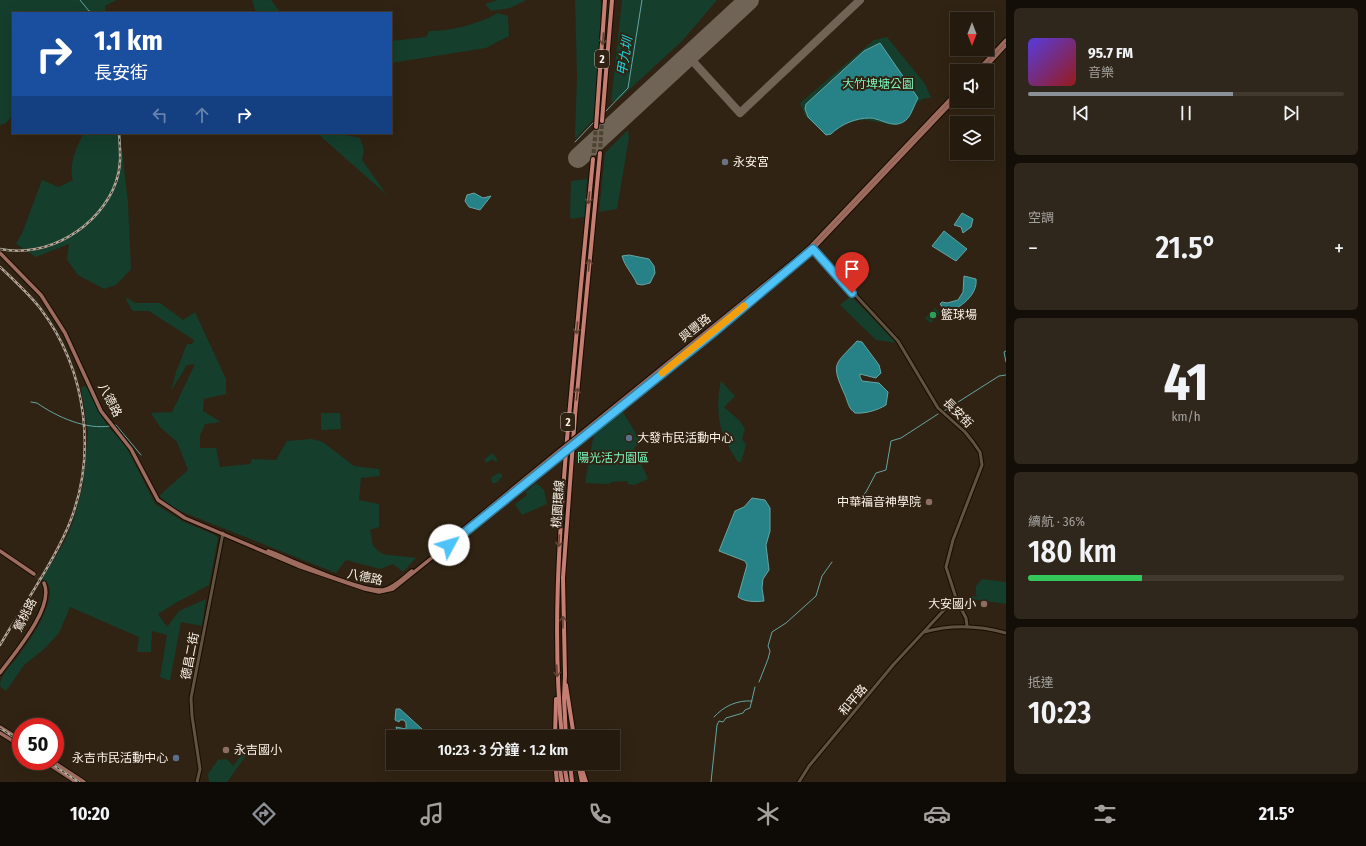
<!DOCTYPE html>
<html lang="zh-TW">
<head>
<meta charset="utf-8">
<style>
	:root { --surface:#241a0e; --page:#30271c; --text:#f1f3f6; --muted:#a3a19e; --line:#41382e; --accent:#8c9099 }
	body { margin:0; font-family:"Fira Sans Condensed","Noto Sans TC",sans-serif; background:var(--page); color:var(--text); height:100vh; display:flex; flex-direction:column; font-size:15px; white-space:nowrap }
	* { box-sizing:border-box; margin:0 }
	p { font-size:13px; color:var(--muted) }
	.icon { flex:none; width:22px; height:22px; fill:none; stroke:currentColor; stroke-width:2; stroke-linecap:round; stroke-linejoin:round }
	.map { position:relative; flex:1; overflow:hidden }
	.panel { display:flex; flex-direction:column; gap:8px; padding:8px; background:#140e08; width:360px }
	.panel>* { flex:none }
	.hud { position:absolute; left:12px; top:12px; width:380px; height:122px; border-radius:0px; box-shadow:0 4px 16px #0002,0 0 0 1px var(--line); background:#1a4fa0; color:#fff; overflow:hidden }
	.needle { width:26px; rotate:180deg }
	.buttons { position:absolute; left:950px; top:12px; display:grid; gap:8px }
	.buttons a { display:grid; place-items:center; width:44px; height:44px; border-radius:0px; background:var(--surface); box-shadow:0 4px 16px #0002,0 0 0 1px var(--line); font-size:20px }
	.speed { position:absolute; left:12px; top:718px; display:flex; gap:8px; font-size:20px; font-weight:700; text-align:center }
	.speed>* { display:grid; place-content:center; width:52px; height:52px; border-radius:50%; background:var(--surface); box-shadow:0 4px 16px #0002,0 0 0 1px var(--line); line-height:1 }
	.speed .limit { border:6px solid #d22; background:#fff; color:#111 }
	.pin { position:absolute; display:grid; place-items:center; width:34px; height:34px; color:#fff; margin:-41px -17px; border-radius:50% 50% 50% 0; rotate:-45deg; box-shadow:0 0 4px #0007 }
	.pin .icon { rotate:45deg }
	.me { position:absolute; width:44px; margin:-22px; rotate:51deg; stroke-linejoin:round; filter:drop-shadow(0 0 3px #0008) }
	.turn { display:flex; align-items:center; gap:14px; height:84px; padding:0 16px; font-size:18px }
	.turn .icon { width:52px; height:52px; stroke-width:2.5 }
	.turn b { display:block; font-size:28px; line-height:34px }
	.lanes { display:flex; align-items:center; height:38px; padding:0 16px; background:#0003; justify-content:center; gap:20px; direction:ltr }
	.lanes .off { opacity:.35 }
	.big { font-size:30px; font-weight:600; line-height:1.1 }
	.panel .tile { flex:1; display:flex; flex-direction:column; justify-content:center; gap:6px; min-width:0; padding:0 14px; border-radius:6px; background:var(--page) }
	.panel .dial { align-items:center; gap:0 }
	.dial b { font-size:52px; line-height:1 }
	.song { display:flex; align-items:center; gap:12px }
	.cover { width:48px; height:48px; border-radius:6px; background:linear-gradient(135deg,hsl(250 70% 55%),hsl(0 70% 35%)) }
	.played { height:4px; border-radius:2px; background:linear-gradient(90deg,var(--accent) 65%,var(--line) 65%) }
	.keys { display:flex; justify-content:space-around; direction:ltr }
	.heat { display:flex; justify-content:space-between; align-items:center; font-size:22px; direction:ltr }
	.charge { height:6px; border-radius:3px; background:linear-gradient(90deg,#34c759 36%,var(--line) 0) }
	.trip { position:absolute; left:386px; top:730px; width:234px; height:40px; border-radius:0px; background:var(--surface); box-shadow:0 4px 16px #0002,0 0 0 1px var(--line); font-weight:600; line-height:40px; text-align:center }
	.tabs { display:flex; height:64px; justify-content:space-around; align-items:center; background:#0e0a06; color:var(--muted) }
	.tabs .icon { width:28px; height:28px }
	.tabs .on { color:var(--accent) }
	.tabs b { font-size:18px; color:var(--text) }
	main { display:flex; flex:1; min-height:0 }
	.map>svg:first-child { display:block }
	.green { fill:#153e2c }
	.water { fill:#268286; stroke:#66a4a3 }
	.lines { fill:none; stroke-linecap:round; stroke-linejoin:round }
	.stream { stroke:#66a4a3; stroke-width:1 }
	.taxiway { stroke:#706456; stroke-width:8 }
	.runway { stroke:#706456; stroke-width:20 }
	.major-tunnel { stroke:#4e4233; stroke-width:3.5; stroke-dasharray:3.5 2; stroke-linecap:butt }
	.highway-tunnel { stroke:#4e4233; stroke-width:4; stroke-dasharray:4 2; stroke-linecap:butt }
	.minor-casing { stroke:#180c01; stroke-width:5 }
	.major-casing { stroke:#180c01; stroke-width:5.5 }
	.highway-casing { stroke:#180c01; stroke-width:6 }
	.minor { stroke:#615241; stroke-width:3 }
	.major { stroke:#9e6c5f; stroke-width:3.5 }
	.highway { stroke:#c67e73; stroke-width:4 }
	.rail-casing { stroke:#b1a69a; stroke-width:2.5 }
	.rail { stroke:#302313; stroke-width:1; stroke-dasharray:3; stroke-linecap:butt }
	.major-bridge-casing { stroke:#180c01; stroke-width:5.5; stroke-linecap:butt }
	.major-bridge { stroke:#9e6c5f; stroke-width:3.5 }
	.oneway { stroke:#644335 }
	.route-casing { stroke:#337fa1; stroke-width:10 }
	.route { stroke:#4fc3f7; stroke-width:7 }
	.slow { stroke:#f59e0b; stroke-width:7 }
	.worship-dot { fill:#6b7280; stroke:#302313; stroke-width:1.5 }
	.leisure-dot { fill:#2e9e5b; stroke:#302313; stroke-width:1.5 }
	.service-dot { fill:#5c6f8a; stroke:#302313; stroke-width:1.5 }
	.education-dot { fill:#8d6e63; stroke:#302313; stroke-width:1.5 }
	.labels { text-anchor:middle; stroke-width:4; stroke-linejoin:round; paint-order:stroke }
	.shield { fill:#302313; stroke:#beb4a8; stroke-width:1 }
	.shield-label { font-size:11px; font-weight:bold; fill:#fbf2e8 }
	.park-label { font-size:12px; fill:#7df4be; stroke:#302313 }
	.poi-label { font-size:12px; fill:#fbf2e8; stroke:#302313; text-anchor:start }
	.street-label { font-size:12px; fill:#fbf2e8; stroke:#302313 }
	.water-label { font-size:13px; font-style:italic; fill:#16d8df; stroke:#302313 }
</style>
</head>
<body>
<main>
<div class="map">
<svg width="1006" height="782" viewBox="0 0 1006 782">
	<rect width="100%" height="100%" fill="#302313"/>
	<g class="green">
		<polygon points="0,0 117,0 105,6 106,13 13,13 13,115 6,123 0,125"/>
		<polygon points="252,0 271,0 281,13 256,13"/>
		<polygon points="498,0 526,0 510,8 491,11 485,4"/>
		<polygon points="575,0 600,0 601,4 598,79 593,120 575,139 577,75"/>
		<polygon points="622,0 717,0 682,41 619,99 611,102"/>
		<path d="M498,13L508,16L509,36L486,48L391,63V41L426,37L429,31C452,31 478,24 498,13Z"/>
		<path d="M887,37L925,84L931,98C910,97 917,118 900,124C889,128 868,115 851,122C842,125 836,133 826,135L806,117L800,103L874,40Z"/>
		<polygon points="628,130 629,137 617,209 599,212 605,153"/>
		<path d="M84,133H120L128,203L131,269L116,285L104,289L78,275L67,260L69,244L36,257L16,244L23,231L42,180L59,187L73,180C68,167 77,145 84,133Z"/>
		<polygon points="317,133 336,133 360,138 364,150 362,160 387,195"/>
		<polygon points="587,179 585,217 572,219 570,217 571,181"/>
		<polygon points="851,296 897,343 876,340 840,305"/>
		<polygon points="126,297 135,303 160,303 183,320 195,312 226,379 226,394 204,399 203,411 221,422 205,424 200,436 200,448 216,448 220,467 250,464 252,459 276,460 287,441 312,439 323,442 354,466 379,469 380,476 361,478 359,500 379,504 379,527 370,530 373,546 382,554 416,558 403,572 393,564 380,569 346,560 336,573 175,509 159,496 188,470 177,442 160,427 151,413 172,412 195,364 187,365 171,391 176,372 187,344 192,344 194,340 149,311 133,311 127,302"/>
		<polygon points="935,308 940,313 931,323 925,318"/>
		<path d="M721,381L735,396L724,407L740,421L745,429L742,439L746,445L741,462H738C720,436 714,413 721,381Z"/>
		<path d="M86,386L108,427L122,441L129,452L155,504L184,522L215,535L218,538L209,585L174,604L158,614L167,627L179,611L206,599L202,626L181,622L170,681L160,677L167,635L152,631L151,652H137L139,637L70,607L59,633L43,650L24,665L6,691L0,686C0,674 11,666 19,655C30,640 50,611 50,591C50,585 47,583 42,579L64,543L73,522L83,486L88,432L81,387Z"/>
		<polygon points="621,409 641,442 634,448 648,479 634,485 628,484 627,481 612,482 608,484 585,483 594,433"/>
		<polygon points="321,413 340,413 341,429 321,430"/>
		<polygon points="492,453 498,460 495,462 493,459 486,463 484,460"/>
		<polygon points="498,473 502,474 502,477 496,483 492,483 491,478"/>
		<polygon points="536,483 544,490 547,504 522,515 515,504 527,495 525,492"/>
		<polygon points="982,579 1006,582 1006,604 972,599 972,596 977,597 976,594 976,586"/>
		<polygon points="247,748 250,750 227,782 209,782 208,774 218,760 227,759 233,766"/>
	</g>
	<g class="water">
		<path d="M880,43L918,98C914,105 911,116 906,120C894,130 883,119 870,118C856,118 841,124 831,134L826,135L808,117L805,109L806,104L864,51Z"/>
		<polygon points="474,193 483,198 491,196 480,210 469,207 465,201 467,195"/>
		<polygon points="962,213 973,219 971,227 963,233 961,227 954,225"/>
		<polygon points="944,231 967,249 956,261 932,246"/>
		<path d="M629,255L649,259L654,266L655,273L650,283L642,285L637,284C633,274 625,267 622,256Z"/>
		<path d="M964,276L976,279C978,295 960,308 947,313L940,304L942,302L947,303L958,300L963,292Z"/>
		<path d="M857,341L862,342L879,365L881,373L876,378L860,374V377L862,381L879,383L888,392L886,405C878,410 865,414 855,413C848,408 848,402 845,395C830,362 835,365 857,341Z"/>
		<path d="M752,498L765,500L770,508V531L766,545L769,570L763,579L762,588L764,601C755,602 745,602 738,597L747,565L745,561L719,551L735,511L744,507Z"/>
		<polygon points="396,709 400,709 422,729 423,737 399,737 396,727 406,729 406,723 404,720 400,720 399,722 395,720"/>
	</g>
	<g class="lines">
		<g class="stream">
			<polyline points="80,0 89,11 97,13"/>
			<polyline points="605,112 628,88 642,0"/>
			<polyline points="575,142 594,122"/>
			<polyline points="1006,351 1004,352 1006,362"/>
			<path d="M31,402L37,403C57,417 86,430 110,426"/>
			<polyline points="944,411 999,376 1006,375"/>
			<polyline points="114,425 116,425 141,455"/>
			<polyline points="860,503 860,499 866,492 876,473 886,470 891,441 901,438 938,414"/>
			<polyline points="759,682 768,659 770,651 768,646 772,632 786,623 816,596 822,576 832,562"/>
			<path d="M714,717C724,706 737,700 752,701"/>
			<polyline points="711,782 717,725 719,721 723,722 726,718 743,713 745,710 750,708 755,687"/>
		</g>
		<polyline class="taxiway" points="689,57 740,113 860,0"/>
		<polyline class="runway" points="578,158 749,0"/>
		<polyline class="major-tunnel" points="34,574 44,583"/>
		<g class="highway-tunnel">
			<polyline points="600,153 602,121"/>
			<polyline points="593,159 596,127"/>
		</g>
		<g class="minor-casing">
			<g id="minor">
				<polyline points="812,248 898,341 938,408 965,432 973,442 980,452 982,465 953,540 946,567 957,601 966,618 967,626"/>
				<path d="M924,632C952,624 978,625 1006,633"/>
				<polyline points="197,782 200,769 192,716 191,698 223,533"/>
				<polyline points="799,782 809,766 893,665 944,610 957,601"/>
			</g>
		</g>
		<g class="major-casing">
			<g id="major">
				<polyline points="977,71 1006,40"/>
				<polyline points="982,71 1006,45"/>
				<polyline points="0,253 41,295 65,333 101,411 131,449 158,500 185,518 298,566 365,589 379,592 393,589 561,454"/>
				<polyline points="579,435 795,260 811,246 957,92"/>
				<polyline points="580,440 813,249 957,97"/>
				<polyline points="438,550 560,450"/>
				<polyline points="0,551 34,574"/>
				<path d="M268,551C292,560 360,592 383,590C394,588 403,578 412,571"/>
				<path d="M0,673C14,654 55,607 44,583"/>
				<polyline points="0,727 21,740"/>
				<polyline points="0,733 21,746"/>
				<polyline points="44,761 76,782"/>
				<polyline points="52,761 84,782"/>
			</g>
		</g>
		<g class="highway-casing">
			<g id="highway">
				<polyline points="602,121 612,0"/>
				<polyline points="596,127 605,0"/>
				<polyline points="566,685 574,737"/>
				<polyline points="555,737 556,699"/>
				<path d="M562,737C552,637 559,539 567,439C575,346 584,252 593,159"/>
				<polyline points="566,737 564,698 565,675 563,578 575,415 600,153"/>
				<polyline points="555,763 557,782"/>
				<polyline points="559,763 562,782"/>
				<polyline points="564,763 567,782"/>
				<polyline points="570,763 572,782"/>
				<polyline points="578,763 582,782"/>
				<polyline points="580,763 586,782"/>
			</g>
		</g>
		<use href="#minor" class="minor"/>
		<use href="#major" class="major"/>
		<use href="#highway" class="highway"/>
		<g class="rail-casing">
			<g id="rail">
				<path d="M0,249C47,259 100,227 116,182C122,165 120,150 119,133"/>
				<path d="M0,267C14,280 28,293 40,308C87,370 98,455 68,527C50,568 23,606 0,645"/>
				<polyline points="0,728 21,742"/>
				<polyline points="47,761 79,782"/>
			</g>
		</g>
		<use href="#rail" class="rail"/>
		<g class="major-bridge-casing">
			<g id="major-bridge">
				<polyline points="560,450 579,435"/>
				<polyline points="561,454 580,440"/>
			</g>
		</g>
		<use href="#major-bridge" class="major-bridge"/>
	</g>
	<defs><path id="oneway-shaft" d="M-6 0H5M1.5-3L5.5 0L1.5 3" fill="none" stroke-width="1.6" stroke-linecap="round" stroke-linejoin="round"/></defs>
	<g class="oneway">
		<use href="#oneway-shaft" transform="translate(603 39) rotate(94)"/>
		<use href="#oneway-shaft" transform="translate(589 198) rotate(95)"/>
		<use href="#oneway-shaft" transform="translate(589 265) rotate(-85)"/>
		<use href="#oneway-shaft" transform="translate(577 328) rotate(95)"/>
		<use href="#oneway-shaft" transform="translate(577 394) rotate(-84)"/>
		<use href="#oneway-shaft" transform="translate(559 541) rotate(94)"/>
		<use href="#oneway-shaft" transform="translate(563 622) rotate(-90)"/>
		<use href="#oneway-shaft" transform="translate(557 671) rotate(88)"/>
	</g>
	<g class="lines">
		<g class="route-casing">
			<polyline id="route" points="449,545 714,332 813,249 852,293"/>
		</g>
		<use href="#route" class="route"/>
		<polyline class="slow" points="662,373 744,306"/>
	</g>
	<circle class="worship-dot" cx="725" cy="162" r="4"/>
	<circle class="leisure-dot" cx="933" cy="315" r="4"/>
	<g class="service-dot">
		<circle cx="629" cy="438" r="4"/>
		<circle cx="176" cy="758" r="4"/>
	</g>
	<g class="education-dot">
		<circle cx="929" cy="502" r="4"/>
		<circle cx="984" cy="604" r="4"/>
		<circle cx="226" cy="750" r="4"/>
	</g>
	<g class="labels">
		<g class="shield">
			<rect x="595" y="50" width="14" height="18" rx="3"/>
			<rect x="561" y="413" width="14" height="18" rx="3"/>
		</g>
		<g class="shield-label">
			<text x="602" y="63">2</text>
			<text x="568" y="426">2</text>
		</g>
		<g class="park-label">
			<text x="878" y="88">大竹埤塘公園</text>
			<text x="613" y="462">陽光活力園區</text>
		</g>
		<g class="poi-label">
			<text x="733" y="166">永安宮</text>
			<text x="941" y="319">籃球場</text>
			<text x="637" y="442">大發市民活動中心</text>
			<text x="921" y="506" text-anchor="end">中華福音神學院</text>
			<text x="976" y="608" text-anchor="end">大安國小</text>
			<text x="234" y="754">永吉國小</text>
			<text x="168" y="762" text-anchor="end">永吉市民活動中心</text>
		</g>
		<g class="street-label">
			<text transform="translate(695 328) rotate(-39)" y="4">興豐路</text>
			<text transform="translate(110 400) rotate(62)" y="4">八德路</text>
			<text transform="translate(958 413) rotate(45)" y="4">長安街</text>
			<text transform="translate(558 504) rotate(-86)" y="4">桃園環線</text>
			<text transform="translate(365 577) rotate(12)" y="4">八德路</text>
			<text transform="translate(25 615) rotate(-63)" y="4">鶯桃路</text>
			<text transform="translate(190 656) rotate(-79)" y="4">德昌二街</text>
			<text transform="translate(853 700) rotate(-50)" y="4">和平路</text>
		</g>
		<g class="water-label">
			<text transform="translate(624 56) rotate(-81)" y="5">甲九圳</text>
		</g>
	</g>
</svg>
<div class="buttons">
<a><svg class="needle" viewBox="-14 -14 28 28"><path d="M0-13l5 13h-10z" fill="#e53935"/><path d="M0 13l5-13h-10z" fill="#a3a19e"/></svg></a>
<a><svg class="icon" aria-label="sound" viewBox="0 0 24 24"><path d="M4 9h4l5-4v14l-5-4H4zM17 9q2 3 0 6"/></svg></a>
<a><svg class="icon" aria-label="layers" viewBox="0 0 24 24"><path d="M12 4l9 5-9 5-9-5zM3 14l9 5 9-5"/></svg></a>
</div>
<div class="speed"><div class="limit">50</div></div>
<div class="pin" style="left:852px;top:293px;background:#d93025"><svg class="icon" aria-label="arrive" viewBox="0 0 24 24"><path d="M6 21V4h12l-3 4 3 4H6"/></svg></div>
<svg class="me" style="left:449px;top:545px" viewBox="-20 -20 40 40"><circle r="19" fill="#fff"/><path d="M0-13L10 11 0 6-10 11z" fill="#4fc3f7"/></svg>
<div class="trip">10:23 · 3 分鐘 · 1.2 km</div>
<div class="hud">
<div class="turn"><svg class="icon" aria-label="right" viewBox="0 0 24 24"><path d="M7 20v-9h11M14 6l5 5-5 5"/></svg><div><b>1.1 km</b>長安街</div></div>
<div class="lanes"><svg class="icon off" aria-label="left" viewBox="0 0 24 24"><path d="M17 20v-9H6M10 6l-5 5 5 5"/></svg><svg class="icon off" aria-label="ahead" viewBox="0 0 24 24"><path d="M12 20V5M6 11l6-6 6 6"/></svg><svg class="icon" aria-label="right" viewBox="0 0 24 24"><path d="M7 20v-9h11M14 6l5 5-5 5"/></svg></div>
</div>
</div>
<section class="panel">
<div class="tile">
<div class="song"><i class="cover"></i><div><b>95.7 FM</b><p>音樂</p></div></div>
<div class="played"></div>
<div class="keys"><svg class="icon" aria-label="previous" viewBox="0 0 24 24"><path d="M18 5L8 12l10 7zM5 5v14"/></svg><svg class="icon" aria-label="pause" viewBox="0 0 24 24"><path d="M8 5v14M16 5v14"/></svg><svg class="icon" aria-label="next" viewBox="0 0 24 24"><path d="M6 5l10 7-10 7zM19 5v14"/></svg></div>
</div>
<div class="tile"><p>空調</p>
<div class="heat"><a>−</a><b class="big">21.5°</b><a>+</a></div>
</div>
<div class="tile dial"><b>41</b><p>km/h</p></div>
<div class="tile"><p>續航 · 36%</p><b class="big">180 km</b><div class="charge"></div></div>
<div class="tile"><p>抵達</p><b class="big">10:23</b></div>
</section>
</main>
<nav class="tabs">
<b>10:20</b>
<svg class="icon on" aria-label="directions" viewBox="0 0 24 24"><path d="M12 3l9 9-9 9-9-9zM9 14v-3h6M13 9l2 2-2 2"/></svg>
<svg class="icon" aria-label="music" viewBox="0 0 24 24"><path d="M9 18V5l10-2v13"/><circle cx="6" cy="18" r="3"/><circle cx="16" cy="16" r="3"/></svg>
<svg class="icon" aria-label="phone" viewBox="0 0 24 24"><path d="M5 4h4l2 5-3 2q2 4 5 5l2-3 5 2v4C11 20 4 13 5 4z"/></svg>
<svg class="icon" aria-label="climate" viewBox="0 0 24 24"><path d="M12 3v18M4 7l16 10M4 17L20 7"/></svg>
<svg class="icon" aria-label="car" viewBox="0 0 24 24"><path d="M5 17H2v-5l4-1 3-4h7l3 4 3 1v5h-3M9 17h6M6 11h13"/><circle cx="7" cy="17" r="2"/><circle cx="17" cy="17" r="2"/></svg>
<svg class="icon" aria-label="filters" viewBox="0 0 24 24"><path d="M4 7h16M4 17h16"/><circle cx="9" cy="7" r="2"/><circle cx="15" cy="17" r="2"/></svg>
<b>21.5°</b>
</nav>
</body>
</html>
